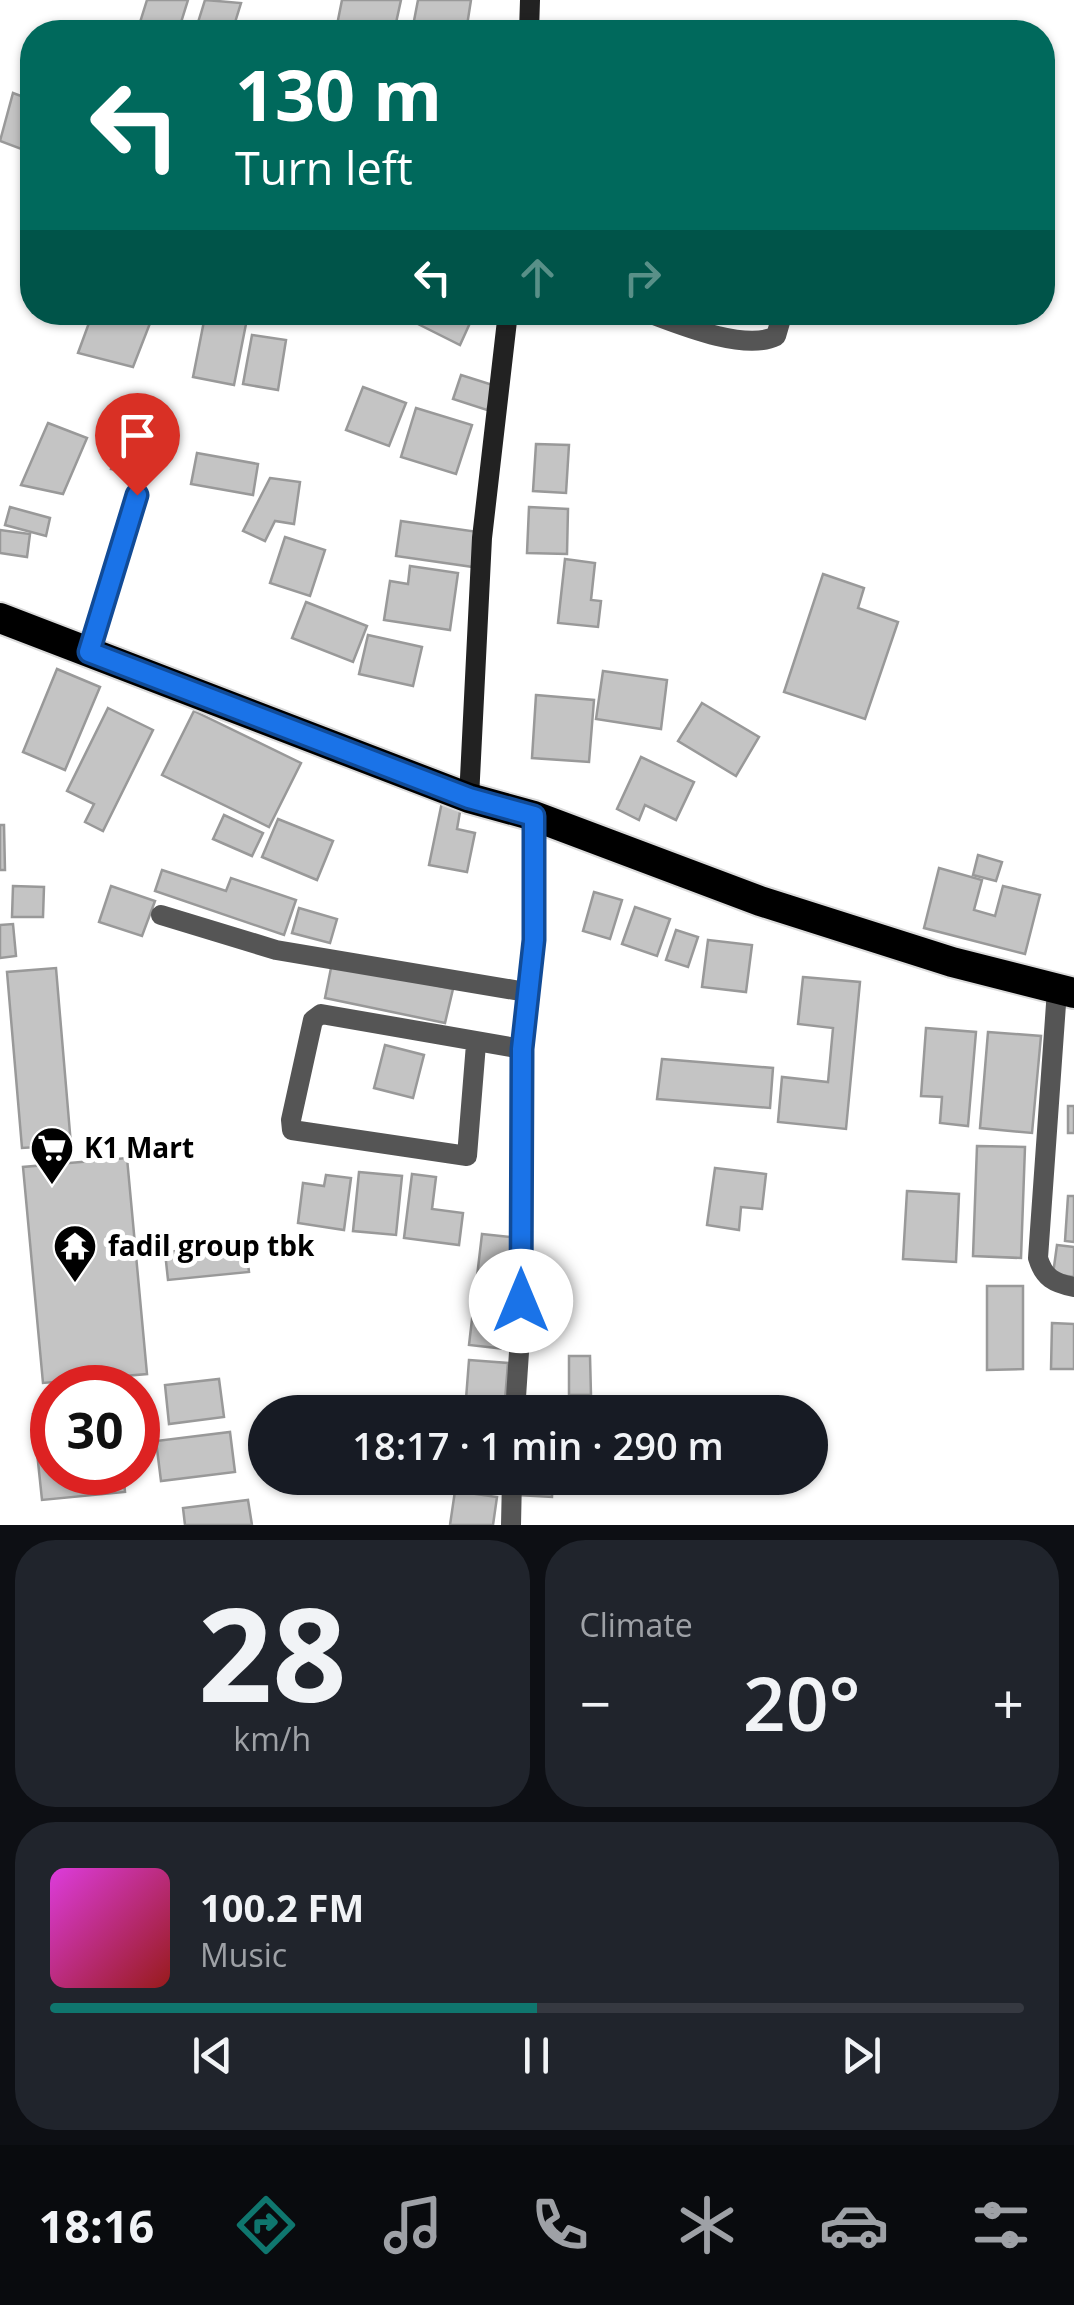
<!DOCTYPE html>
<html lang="en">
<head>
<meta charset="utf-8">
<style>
	:root { --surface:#171b24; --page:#20242c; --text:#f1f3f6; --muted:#9ea1a6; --line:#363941; --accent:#0f766e }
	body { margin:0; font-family:"Open Sans",sans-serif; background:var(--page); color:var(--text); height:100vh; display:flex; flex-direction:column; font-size:38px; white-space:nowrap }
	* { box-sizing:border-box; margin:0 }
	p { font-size:32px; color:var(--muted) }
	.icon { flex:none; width:55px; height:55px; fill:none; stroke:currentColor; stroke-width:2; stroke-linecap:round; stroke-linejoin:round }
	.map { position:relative; height:1525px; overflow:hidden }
	.sheet { display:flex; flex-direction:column; gap:15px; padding:15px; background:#0d0f14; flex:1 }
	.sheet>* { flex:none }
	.hud { position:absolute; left:20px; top:20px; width:1035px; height:305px; border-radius:40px; box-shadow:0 2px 8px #0004; background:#00695c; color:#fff; overflow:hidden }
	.speed { position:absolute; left:30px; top:1365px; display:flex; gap:20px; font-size:50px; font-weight:700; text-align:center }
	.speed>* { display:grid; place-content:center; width:130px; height:130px; border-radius:50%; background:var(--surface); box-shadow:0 2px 8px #0004; line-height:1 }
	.speed .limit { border:15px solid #d22; background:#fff; color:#111 }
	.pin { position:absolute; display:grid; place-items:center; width:85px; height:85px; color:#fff; margin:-102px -42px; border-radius:50% 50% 50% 0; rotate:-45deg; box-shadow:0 0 10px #0007 }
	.pin .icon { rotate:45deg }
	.me { position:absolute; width:110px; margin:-55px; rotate:0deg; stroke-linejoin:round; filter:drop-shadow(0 0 8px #0008) }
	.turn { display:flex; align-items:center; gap:35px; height:210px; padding:0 50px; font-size:45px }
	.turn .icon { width:130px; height:130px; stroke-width:2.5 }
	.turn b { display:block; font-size:70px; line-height:85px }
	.lanes { display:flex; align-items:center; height:95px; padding:0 50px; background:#0003; justify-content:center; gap:50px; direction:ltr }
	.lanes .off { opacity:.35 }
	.big { font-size:75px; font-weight:600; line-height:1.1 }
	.sheet .card { flex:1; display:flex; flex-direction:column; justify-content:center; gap:15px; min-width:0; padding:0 35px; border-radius:40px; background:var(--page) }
	.sheet .dial { align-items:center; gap:0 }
	.dial b { font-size:130px; line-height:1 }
	.song { display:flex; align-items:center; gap:30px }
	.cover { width:120px; height:120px; border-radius:15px; background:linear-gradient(135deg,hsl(300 70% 55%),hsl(0 70% 35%)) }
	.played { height:10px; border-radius:5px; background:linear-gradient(90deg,var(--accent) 50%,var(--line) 50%) }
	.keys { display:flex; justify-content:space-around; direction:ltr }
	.heat { display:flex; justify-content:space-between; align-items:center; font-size:55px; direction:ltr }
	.sheet .tiles { flex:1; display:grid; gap:15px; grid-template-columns:1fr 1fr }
	.card:last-child { grid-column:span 2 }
	.trip { position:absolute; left:248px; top:1395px; width:580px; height:100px; border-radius:50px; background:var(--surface); box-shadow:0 2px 8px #0004; font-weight:600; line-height:100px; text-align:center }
	.tab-bar { display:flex; height:160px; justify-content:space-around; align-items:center; background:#090b0e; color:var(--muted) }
	.tab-bar .icon { width:70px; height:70px }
	.tab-bar .selected { color:var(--accent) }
	.tab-bar b { font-size:45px; color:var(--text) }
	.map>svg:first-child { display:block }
	.building { fill:#c4c4c4; stroke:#999; stroke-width:2.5 }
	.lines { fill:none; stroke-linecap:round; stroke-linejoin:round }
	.highway-casing { stroke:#dbdbdb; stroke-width:34 }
	.street { stroke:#555; stroke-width:20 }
	.secondary { stroke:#222; stroke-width:20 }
	.highway { stroke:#000; stroke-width:30 }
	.route-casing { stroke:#114b97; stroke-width:25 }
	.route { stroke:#1a73e8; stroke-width:18 }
	.labels { text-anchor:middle; stroke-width:10; stroke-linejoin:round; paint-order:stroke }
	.poi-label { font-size:28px; font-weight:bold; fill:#000; stroke:#fff; text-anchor:start }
</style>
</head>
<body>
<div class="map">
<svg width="1074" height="1525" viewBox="0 0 1074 1525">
	<rect width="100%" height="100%" fill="#fff"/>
	<g class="building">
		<polygon points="147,0 188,0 178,32 137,32"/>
		<polygon points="205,0 241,3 232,32 195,32"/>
		<polygon points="342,0 401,0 394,32 337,25"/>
		<polygon points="418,0 471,0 466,32 413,26"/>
		<polygon points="13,93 32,100 32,153 0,141"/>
		<polygon points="93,312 154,313 133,367 78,353"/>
		<polygon points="411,312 475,312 460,345 408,319"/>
		<polygon points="205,316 246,324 234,385 193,377"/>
		<polygon points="252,335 286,340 278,390 243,384"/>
		<polygon points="461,375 496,386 487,410 453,399"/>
		<polygon points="363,387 406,403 389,446 346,430"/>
		<polygon points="416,408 472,425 456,474 401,457"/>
		<polygon points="120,418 159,425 150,476 111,469"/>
		<polygon points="48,423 87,438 63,494 21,485"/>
		<polygon points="536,444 569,445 566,493 533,491"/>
		<polygon points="197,453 258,464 253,495 191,484"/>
		<polygon points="270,478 300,482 294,524 275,521 265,541 243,531"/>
		<polygon points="10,507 50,518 46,536 5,525"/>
		<polygon points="529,507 568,509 567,554 527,553"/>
		<polygon points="401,521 478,532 473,567 396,556"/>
		<polygon points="0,530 30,534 27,557 0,553"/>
		<polygon points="285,537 325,550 310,596 270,583"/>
		<polygon points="565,559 595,563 591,600 601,601 598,627 558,623"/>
		<polygon points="410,566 458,573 450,630 384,620 390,581 408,584"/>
		<polygon points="823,574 864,588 858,608 898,622 865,719 784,692"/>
		<polygon points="306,602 367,626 353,662 292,638"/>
		<polygon points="368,635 422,647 413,686 359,674"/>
		<polygon points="57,669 100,687 65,770 23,752"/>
		<polygon points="603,671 667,680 661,729 596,719"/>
		<polygon points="536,695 594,700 589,762 532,758"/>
		<polygon points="702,703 759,737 736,776 678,741"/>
		<polygon points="108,708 153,730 103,831 85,822 94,804 67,791"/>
		<polygon points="194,711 301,763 269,827 162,775"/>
		<polygon points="641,757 694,782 676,820 645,805 639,820 617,809"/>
		<polygon points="442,802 461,806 457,829 475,833 467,872 429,865"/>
		<polygon points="224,815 263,833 252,856 213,839"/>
		<polygon points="278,819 333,841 317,880 262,857"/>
		<polygon points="0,825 4,825 5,870 0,870"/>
		<polygon points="978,855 1002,862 996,881 973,875"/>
		<polygon points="939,868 982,880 974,910 995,916 1003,886 1040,895 1025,954 924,928"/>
		<polygon points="162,870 226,891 231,878 296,900 284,935 155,891"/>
		<polygon points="13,886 44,887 43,917 12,917"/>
		<polygon points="111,886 155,901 142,936 99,922"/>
		<polygon points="594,892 622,900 610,939 583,931"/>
		<polygon points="635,907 670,919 657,956 622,944"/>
		<polygon points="299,908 337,919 330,943 292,933"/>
		<polygon points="13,924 16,956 0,958 0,925"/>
		<polygon points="676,930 698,937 688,967 666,960"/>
		<polygon points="708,940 752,945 746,992 702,987"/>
		<polygon points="332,963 453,989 445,1023 325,998"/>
		<polygon points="56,968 71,1145 22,1148 7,972"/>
		<polygon points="803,977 860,982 846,1129 778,1122 782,1077 828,1082 833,1028 798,1024"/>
		<polygon points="926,1028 976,1032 968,1126 940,1123 942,1097 921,1096"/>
		<polygon points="988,1032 1041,1036 1032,1133 980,1128"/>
		<polygon points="385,1045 424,1055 413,1098 374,1088"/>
		<polygon points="662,1059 773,1068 770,1108 657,1099"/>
		<rect x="1068" y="1106" width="6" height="27"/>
		<polygon points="977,1146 1025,1147 1021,1258 973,1256"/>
		<polygon points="127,1158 147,1374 43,1383 23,1167"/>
		<polygon points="715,1168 766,1174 762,1209 741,1207 739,1230 707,1225"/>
		<polygon points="359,1172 402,1176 396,1235 353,1231"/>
		<polygon points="412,1174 436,1177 432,1209 463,1213 459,1245 404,1238"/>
		<polygon points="326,1175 351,1178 344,1230 298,1223 303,1183 324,1186"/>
		<polygon points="907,1191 959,1194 956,1262 903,1259"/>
		<polygon points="1068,1196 1074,1196 1074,1242 1065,1241"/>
		<polygon points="482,1234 519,1238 506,1349 469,1345"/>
		<polygon points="246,1244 249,1272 168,1280 165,1252"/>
		<polygon points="1057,1245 1074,1247 1074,1277 1053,1274"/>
		<polygon points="987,1286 1023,1286 1023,1369 987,1370"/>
		<polygon points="1052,1323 1074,1324 1074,1369 1051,1369"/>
		<polygon points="569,1356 590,1356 591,1395 569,1395"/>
		<polygon points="469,1360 508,1363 504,1412 465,1412"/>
		<polygon points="219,1379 224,1417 169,1424 165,1385"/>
		<polygon points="430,1397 461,1403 459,1412 428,1412"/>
		<polygon points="52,1412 52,1472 123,1472 125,1492 42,1500 33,1414"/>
		<polygon points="230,1432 235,1472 161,1481 156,1441"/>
		<polygon points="460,1478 499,1478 498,1486 459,1483"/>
		<polygon points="519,1478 553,1478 552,1497 518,1495"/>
		<polygon points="455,1491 497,1497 493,1525 450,1525"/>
		<polygon points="248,1500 252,1525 185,1525 183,1508"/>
	</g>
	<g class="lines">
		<g class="highway-casing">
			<polyline id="highway" points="0,618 469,798 534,816 760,901 952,962 1074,993"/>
		</g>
		<g class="street">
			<path d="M646,312C678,324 745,352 776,336L783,312"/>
			<polyline points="89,652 137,495"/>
			<polyline points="161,915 276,950 526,992"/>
			<path d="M1057,990L1038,1258C1044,1278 1054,1283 1074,1287"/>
			<polyline points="476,1044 467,1156 292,1130 291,1120 313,1020 321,1014 522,1049"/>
			<polyline points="515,1412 520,1337 522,1049 534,939 534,816"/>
			<polyline points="511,1525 512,1478"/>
		</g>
		<g class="secondary">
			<polyline points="529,32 530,0"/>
			<polyline points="469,798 482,538 508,312"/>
		</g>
		<use href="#highway" class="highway"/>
	</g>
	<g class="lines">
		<g class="route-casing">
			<polyline id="route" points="137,495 89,652 469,798 534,816 534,940 522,1049 521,1301"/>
		</g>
		<use href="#route" class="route"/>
	</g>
	<defs>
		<g id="supermarket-pin" transform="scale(2.25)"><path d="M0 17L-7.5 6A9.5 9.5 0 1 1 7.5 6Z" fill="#000" stroke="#fff"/><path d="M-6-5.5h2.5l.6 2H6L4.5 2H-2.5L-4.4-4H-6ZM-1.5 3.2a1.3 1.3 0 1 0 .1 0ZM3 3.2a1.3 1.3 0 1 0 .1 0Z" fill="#fff"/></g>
		<g id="temple-pin" transform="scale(2.25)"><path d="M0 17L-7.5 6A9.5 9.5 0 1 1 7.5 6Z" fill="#000" stroke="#fff"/><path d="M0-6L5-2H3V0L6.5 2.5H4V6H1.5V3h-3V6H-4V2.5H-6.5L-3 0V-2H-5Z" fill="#fff"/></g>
	</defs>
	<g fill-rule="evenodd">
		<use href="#supermarket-pin" x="52" y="1148"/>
		<use href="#temple-pin" x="75" y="1246"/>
	</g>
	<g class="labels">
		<g class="poi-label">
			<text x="84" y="1158">K1 Mart</text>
			<text x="108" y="1256">fadil group tbk</text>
		</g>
	</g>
</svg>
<div class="speed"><div class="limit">30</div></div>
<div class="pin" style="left:137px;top:495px;background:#d93025"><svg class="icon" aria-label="arrive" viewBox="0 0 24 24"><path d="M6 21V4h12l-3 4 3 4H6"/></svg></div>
<svg class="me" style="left:521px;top:1301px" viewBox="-20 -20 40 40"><circle r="19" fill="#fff"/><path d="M0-13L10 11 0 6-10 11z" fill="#1a73e8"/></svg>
<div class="trip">18:17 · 1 min · 290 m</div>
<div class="hud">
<div class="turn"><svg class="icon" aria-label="left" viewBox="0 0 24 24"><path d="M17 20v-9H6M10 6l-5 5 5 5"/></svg><div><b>130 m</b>Turn left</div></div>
<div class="lanes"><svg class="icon" aria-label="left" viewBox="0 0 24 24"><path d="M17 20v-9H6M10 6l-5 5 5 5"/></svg><svg class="icon off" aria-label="ahead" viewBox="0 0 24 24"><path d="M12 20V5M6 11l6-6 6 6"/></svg><svg class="icon off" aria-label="right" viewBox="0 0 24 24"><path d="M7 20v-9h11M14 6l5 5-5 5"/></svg></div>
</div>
</div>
<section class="sheet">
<div class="tiles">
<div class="card dial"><b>28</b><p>km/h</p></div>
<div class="card"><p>Climate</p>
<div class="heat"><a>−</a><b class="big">20°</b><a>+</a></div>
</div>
<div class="card">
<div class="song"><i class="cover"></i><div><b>100.2 FM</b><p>Music</p></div></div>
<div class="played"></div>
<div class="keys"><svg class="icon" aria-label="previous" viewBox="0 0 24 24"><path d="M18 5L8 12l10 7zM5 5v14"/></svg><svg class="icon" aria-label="pause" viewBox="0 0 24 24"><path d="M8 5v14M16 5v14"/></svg><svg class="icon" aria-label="next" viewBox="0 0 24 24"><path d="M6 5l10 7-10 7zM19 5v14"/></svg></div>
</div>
</div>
</section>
<nav class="tab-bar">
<b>18:16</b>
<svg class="icon selected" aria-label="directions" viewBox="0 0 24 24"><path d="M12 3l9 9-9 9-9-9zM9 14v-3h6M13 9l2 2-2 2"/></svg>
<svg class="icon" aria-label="music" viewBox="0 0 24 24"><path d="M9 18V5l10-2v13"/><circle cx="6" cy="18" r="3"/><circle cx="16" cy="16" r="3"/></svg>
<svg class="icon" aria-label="phone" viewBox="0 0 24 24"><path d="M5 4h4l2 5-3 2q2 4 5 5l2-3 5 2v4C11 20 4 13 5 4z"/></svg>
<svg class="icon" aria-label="climate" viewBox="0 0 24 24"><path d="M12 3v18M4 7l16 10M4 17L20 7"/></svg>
<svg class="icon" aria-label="car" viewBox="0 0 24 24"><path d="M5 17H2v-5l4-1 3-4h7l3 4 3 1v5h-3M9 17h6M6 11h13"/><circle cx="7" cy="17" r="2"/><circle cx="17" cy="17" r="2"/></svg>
<svg class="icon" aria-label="filters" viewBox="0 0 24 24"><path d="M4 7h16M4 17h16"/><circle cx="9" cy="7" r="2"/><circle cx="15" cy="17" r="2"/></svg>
</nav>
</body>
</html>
